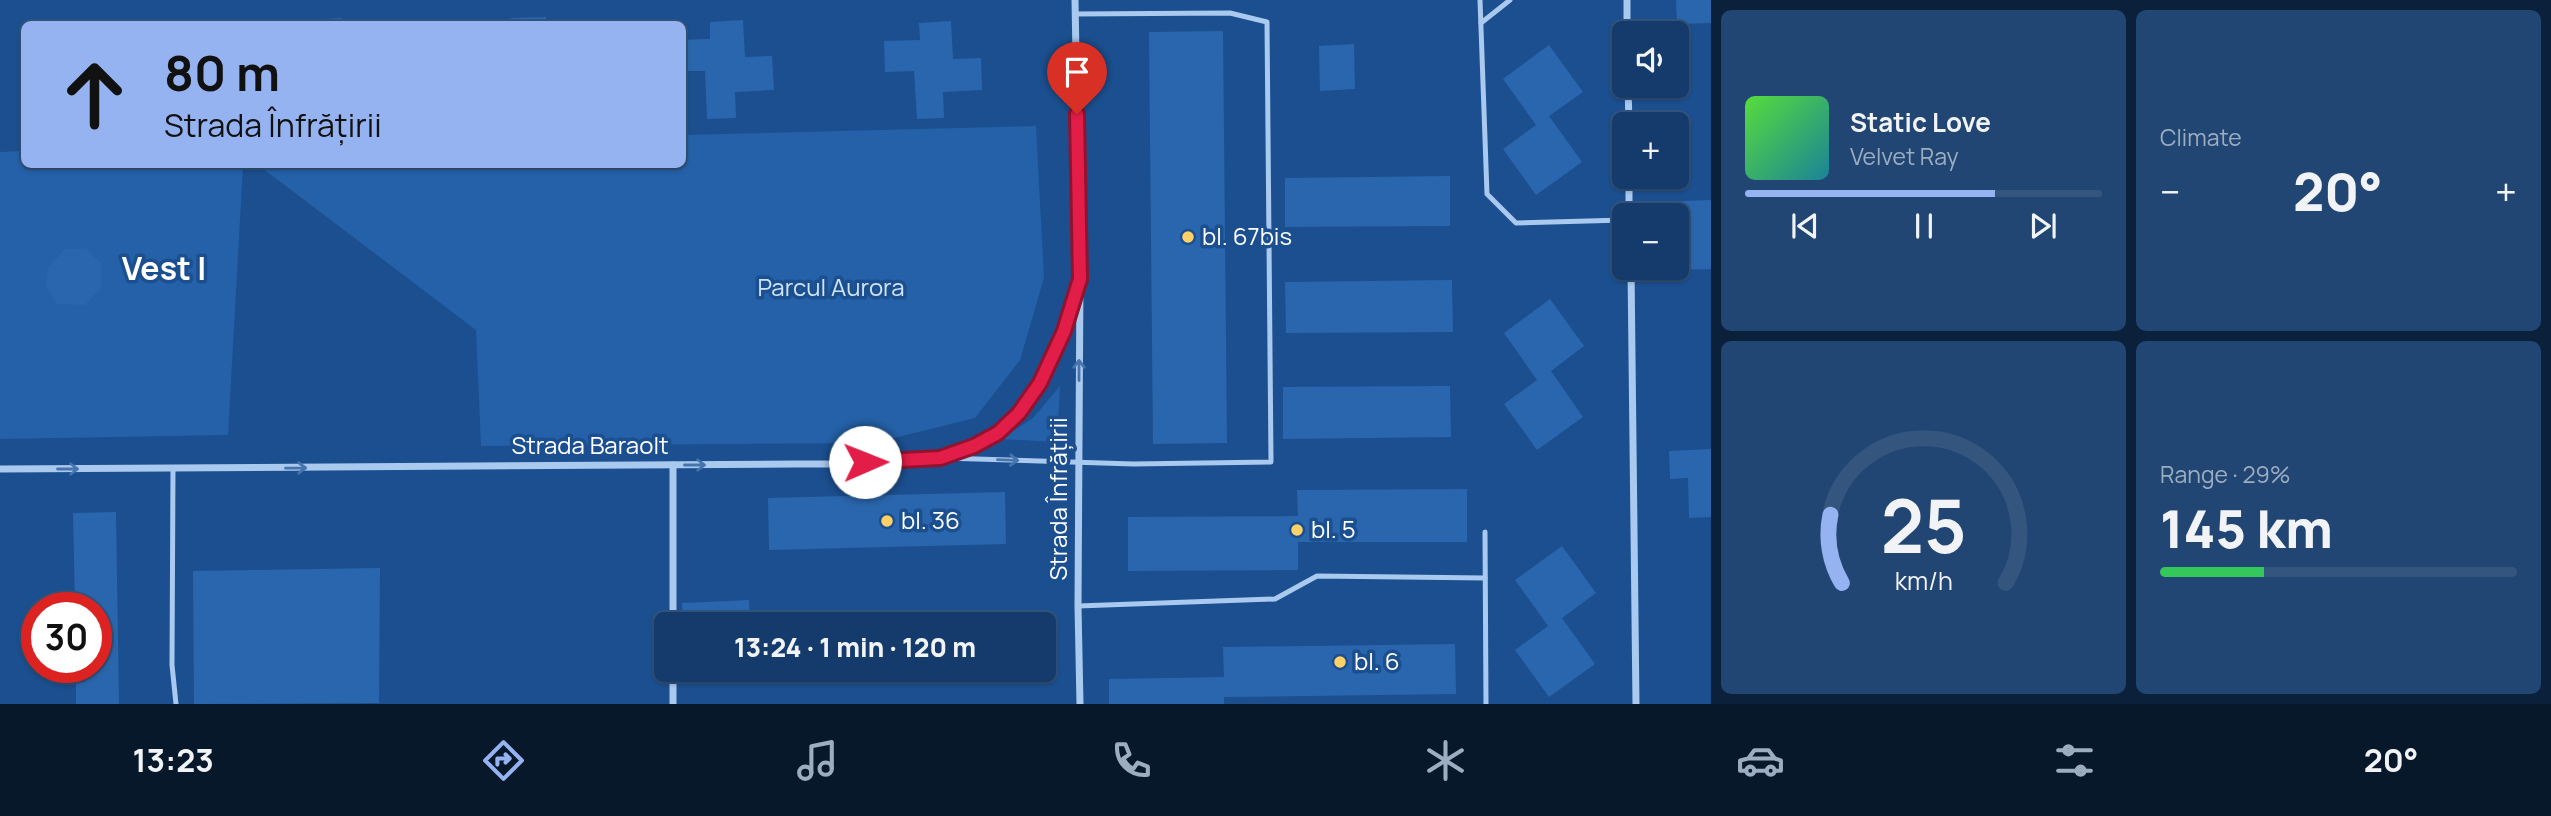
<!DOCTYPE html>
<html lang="en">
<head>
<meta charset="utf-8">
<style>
	:root { --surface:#143b6b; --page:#214673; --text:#f1f3f6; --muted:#9dadc1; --line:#33557e; --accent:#95b2f1 }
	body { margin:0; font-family:Manrope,sans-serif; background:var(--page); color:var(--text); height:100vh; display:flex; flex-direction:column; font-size:26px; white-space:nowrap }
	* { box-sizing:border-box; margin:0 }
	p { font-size:23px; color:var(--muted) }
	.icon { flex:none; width:38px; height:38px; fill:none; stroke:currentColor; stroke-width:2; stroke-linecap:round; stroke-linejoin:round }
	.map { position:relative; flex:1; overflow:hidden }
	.details { display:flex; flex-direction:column; gap:10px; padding:10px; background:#0b203b; width:840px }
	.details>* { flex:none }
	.top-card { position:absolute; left:21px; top:21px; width:665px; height:147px; border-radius:10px; box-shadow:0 2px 5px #0004,0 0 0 2px var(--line); background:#95b2f1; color:#111; overflow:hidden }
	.buttons { position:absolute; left:1612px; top:21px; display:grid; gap:14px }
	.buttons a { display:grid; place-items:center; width:77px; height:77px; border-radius:10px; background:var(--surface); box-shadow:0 2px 5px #0004,0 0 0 2px var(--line); font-size:35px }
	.speed { position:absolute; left:21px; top:592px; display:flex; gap:14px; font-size:35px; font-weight:700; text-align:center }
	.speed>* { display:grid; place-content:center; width:91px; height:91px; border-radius:50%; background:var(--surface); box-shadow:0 2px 5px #0004,0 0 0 2px var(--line); line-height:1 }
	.speed .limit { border:10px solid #d22; background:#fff; color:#111 }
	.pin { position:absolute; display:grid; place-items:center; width:60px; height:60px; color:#fff; margin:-72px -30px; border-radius:50% 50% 50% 0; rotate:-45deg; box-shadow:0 0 7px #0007 }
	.pin .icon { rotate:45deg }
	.me { position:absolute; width:77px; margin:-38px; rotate:89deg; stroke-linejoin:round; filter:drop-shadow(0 0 5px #0008) }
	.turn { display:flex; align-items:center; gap:24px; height:147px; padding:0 28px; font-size:32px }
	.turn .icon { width:91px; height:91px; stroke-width:2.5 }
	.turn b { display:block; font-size:49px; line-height:60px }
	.big { font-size:52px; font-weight:800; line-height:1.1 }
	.details .tile { flex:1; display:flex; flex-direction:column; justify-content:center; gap:10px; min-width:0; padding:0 24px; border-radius:10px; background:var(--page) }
	.details .dial { align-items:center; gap:0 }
	.dial svg { height:182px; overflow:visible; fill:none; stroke:var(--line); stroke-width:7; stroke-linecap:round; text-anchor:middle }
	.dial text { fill:var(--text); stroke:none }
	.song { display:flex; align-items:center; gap:21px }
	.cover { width:84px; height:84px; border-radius:10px; background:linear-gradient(135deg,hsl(110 70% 55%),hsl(190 70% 35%)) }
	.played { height:7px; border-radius:4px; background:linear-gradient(90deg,var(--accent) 70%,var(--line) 70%) }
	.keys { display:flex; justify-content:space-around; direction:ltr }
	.heat { display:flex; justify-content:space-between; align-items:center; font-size:38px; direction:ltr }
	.charge { height:10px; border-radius:5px; background:linear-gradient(90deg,#34c759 29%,var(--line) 0) }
	.details .tiles { flex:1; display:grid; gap:10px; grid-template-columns:repeat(2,1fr) }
	.trip { position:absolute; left:654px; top:612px; width:402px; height:70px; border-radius:10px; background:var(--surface); box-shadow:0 2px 5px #0004,0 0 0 2px var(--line); font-weight:800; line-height:70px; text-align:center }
	.menu { display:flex; height:112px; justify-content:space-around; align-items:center; background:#08182b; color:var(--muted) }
	.menu .icon { width:49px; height:49px }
	.menu .active { color:var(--accent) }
	.menu b { font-size:32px; color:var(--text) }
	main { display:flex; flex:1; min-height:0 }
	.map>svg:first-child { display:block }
	.green { fill:#2461a8 }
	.building { fill:#2a66ad }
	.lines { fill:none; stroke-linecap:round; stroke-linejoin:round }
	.lane { stroke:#a9c9ee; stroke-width:5 }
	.street { stroke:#a9c9ee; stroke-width:7 }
	.oneway { stroke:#4674ac }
	.route-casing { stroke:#92132f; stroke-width:18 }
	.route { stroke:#e11d48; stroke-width:12 }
	.poi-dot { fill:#ffd166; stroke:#1b4f8f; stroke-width:2.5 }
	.labels { text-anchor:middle; stroke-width:7; stroke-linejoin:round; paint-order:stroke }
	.poi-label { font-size:24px; fill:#fff; stroke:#1b4f8f; text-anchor:start }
	.park-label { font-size:24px; fill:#cfe3fa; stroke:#1b4f8f }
	.street-label { font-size:24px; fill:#fff; stroke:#1b4f8f }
	.district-label { font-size:32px; font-weight:bold; fill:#fff; stroke:#1b4f8f }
</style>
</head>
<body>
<main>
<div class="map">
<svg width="1711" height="704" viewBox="0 0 1711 704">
	<rect width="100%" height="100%" fill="#1b4f8f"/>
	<g class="green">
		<polygon points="1036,126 1044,278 1020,360 975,418 874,443 481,446 476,330 258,165 682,164 683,135"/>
		<polygon points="24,151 24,164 243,165 228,435 0,439 0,152"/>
		<polygon points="1060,386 1057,442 1001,439 1033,418"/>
	</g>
	<g class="building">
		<polygon points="1676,0 1711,0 1711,23 1677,24"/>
		<polygon points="546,17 546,24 512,24 511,18"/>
		<polygon points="342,18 343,24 306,24 306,20"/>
		<polygon points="743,20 745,57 772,56 774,90 735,92 736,118 707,119 705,71 682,71 682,40 710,39 710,22"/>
		<polygon points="951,21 953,59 981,58 982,90 943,92 944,118 917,119 914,71 885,72 884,41 920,40 919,23"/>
		<polygon points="1223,31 1227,443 1153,444 1149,32"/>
		<polygon points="1354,44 1355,89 1320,91 1319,46"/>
		<polygon points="1549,45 1583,92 1549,116 1582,162 1536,195 1503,149 1536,125 1503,79"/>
		<polygon points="1450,176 1450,226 1285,227 1285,178"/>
		<polygon points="1711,200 1711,269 1675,270 1676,215 1655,215 1655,202"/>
		<polygon points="65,249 86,249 101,263 102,287 85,305 57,304 46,285 48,267"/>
		<polygon points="1452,280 1453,332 1286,333 1285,282"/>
		<polygon points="1550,299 1584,346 1551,371 1583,417 1537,450 1504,404 1537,380 1504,333"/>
		<polygon points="1450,386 1451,437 1283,439 1283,387"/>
		<polygon points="1711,449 1711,517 1689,518 1688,478 1670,479 1669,451"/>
		<polygon points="1467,489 1467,542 1298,542 1298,570 1128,571 1128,517 1298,516 1297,490"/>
		<polygon points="1005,492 1006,544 769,550 768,498"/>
		<polygon points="116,512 119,704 76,704 76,667 96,667 96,607 75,607 73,513"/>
		<polygon points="1562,546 1596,593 1562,618 1595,664 1549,697 1515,650 1548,626 1515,580"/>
		<polygon points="380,568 379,703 194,704 193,571"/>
		<polygon points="749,600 750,625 683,625 682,603"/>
		<polygon points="1455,644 1456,694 1224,697 1224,704 1109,704 1109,679 1224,677 1223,647"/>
	</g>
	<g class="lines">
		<g class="lane">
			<polyline points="1480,0 1487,194 1516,223 1624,220"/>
			<polyline points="1481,23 1510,0"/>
			<polyline points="943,458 1133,464 1271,462 1267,22 1230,13 1075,14"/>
			<polyline points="173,468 172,665 176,704"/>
			<polyline points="1485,532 1486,704"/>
			<polyline points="1078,606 1275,599 1317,576 1485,578"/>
		</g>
		<g class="street">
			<polyline points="1075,0 1080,279 1078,606 1080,704"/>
			<polyline points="1627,0 1627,33"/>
			<polyline points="1628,86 1629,124"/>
			<polyline points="1629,177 1629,215"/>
			<polyline points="1631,268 1636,704"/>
			<path d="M0,469L796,464C856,463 949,471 999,433C1025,413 1044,379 1056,350C1066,327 1071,303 1080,279"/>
			<polyline points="673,625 673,465"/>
			<polyline points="673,670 673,704"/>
		</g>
	</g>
	<defs><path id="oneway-shaft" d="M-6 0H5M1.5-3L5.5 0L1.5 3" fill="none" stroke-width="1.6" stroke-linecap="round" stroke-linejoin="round" transform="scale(1.75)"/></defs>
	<g class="oneway">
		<use href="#oneway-shaft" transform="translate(1079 370) rotate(-90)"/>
		<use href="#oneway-shaft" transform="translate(1008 460) rotate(2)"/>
		<use href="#oneway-shaft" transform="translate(695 465)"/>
		<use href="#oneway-shaft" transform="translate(296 468) rotate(-1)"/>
		<use href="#oneway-shaft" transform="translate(68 469)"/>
	</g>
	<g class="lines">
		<g class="route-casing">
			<polyline id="route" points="865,462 940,458 974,446 998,433 1019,413 1040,383 1064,331 1080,279 1077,114"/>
		</g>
		<use href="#route" class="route"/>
	</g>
	<g class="poi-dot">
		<circle cx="1188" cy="237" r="7"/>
		<circle cx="887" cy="521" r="7"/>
		<circle cx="1297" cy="530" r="7"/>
		<circle cx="1340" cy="662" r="7"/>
	</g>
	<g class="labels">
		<g class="poi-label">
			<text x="1202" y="245">bl. 67bis</text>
			<text x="901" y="529">bl. 36</text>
			<text x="1311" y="538">bl. 5</text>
			<text x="1354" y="670">bl. 6</text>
		</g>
		<g class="park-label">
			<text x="831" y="296">Parcul Aurora</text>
		</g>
		<g class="street-label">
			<text x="590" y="454">Strada Baraolt</text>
			<text transform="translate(1059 499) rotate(-90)" y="8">Strada Înfrățirii</text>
		</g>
		<g class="district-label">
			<text x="164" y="280">Vest I</text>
		</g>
	</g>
</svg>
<div class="buttons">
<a><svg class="icon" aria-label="sound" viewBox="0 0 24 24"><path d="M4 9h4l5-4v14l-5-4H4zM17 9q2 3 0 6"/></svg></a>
<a>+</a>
<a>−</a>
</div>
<div class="speed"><div class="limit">30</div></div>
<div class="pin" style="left:1077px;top:114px;background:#d93025"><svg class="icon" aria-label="arrive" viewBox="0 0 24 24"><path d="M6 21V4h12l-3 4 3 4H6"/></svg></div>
<svg class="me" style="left:865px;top:462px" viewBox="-20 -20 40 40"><circle r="19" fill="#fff"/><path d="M0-13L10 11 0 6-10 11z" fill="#e11d48"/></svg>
<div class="trip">13:24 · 1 min · 120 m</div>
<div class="top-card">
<div class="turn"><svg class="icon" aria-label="ahead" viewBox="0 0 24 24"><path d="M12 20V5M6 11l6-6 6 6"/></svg><div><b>80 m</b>Strada Înfrățirii</div></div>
</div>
</div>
<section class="details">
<div class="tiles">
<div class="tile">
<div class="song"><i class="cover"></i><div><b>Static Love</b><p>Velvet Ray</p></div></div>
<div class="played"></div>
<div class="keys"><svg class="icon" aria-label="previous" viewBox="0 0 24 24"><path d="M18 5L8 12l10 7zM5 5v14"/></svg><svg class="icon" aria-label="pause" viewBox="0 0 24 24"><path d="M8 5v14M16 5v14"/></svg><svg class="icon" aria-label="next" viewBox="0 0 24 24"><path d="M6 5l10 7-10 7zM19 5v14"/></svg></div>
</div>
<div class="tile"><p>Climate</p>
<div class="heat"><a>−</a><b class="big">20°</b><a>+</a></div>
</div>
<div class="tile dial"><svg viewBox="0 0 100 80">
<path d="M14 69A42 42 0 1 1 86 69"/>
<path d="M14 69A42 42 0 0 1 9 39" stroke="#95b2f1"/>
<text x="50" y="56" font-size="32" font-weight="700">25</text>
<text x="50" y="72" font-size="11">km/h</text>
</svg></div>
<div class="tile"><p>Range · 29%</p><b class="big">145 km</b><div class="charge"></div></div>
</div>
</section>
</main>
<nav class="menu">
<b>13:23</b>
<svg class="icon active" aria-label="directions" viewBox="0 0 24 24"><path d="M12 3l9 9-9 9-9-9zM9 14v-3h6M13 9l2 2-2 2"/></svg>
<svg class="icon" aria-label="music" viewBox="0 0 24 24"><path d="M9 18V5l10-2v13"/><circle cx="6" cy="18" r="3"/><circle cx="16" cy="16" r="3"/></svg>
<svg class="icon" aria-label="phone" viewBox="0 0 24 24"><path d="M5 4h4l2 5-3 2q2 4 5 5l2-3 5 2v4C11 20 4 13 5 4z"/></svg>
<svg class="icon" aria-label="climate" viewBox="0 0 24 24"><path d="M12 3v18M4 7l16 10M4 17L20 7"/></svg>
<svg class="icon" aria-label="car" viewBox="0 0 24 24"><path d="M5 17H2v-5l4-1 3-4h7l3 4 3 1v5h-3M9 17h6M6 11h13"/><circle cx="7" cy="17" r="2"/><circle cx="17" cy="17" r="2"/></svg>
<svg class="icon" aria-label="filters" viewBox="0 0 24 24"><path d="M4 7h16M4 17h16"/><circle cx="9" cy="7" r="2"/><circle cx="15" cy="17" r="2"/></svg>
<b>20°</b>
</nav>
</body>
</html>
